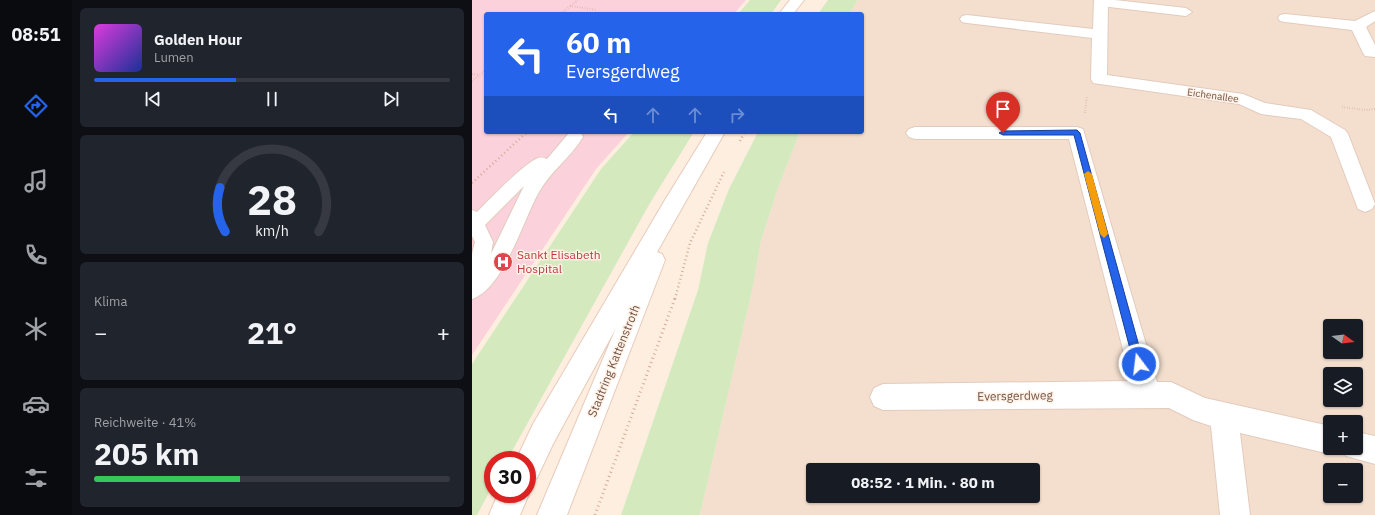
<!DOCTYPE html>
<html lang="de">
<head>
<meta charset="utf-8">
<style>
	:root { --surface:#171b24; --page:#20242c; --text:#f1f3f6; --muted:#9ea1a6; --line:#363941; --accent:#2563eb }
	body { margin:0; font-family:"IBM Plex Sans",sans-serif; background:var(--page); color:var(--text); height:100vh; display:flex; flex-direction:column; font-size:15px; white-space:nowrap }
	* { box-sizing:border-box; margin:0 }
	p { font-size:13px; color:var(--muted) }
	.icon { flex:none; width:22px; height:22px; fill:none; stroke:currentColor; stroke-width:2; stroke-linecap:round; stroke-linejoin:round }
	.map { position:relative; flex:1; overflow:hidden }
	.panel { display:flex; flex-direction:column; gap:8px; padding:8px; background:#0d0f14; width:400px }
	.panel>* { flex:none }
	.hud { position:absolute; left:12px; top:12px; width:380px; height:122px; border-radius:4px; box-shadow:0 1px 3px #0004; background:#2563eb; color:#fff; overflow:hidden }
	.needle { width:26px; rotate:104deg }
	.fabs { position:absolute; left:851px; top:319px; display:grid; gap:8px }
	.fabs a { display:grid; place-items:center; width:40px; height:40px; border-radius:4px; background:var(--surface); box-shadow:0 1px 3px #0004; font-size:20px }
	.speed { position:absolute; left:12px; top:451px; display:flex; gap:8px; font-size:20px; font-weight:700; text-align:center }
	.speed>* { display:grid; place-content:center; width:52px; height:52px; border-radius:50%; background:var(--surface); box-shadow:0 1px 3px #0004; line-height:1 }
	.speed .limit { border:6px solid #d22; background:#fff; color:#111 }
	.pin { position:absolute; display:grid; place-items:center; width:34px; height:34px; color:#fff; margin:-41px -17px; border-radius:50% 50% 50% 0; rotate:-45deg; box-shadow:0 0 4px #0007 }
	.pin .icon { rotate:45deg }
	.me { position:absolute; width:44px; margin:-22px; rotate:345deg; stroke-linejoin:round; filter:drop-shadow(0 0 3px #0008) }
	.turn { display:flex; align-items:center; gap:14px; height:84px; padding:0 16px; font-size:18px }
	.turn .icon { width:52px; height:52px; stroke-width:2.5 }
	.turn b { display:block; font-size:28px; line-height:34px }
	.lanes { display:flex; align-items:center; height:38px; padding:0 16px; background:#0003; justify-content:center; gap:20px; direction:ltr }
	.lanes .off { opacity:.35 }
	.big { font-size:30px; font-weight:800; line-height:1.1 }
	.panel .tile { flex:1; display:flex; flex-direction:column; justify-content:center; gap:6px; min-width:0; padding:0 14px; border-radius:6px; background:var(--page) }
	.panel .dial { align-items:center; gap:0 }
	.dial svg { height:104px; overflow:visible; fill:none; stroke:var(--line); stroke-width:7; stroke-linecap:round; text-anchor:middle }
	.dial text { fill:var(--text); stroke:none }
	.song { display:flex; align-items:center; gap:12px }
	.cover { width:48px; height:48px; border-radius:6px; background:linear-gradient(135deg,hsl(300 70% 55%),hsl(230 70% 35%)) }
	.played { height:4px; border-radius:2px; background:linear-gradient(90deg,var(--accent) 40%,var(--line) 40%) }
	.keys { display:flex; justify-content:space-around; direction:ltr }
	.heat { display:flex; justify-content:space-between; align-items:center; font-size:22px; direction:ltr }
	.charge { height:6px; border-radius:3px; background:linear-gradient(90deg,#34c759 41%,var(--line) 0) }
	.trip { position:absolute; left:334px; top:463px; width:234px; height:40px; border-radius:4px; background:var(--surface); box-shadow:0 1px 3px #0004; font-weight:800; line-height:40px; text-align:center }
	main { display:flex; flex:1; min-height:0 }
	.menu { display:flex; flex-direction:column; width:72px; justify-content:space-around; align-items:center; background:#090b0e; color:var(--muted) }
	.menu .icon { width:28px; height:28px }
	.menu .selected { color:var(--accent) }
	.menu b { font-size:18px; color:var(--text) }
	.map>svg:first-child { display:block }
	.residential { fill:#f4dfce; fill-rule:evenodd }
	.medical { fill:#fbd2db }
	.green { fill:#d4eabe }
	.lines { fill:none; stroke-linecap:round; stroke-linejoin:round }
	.service-casing { stroke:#e2cbbe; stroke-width:2 }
	.minor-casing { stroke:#e2cbbe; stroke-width:2 }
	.secondary-casing { stroke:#e8cbbb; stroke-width:2 }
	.path-far2 { stroke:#d7ab9a; stroke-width:2; stroke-dasharray:0.5 2; stroke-linecap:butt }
	.path-far1 { stroke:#d7ab9a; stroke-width:2.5; stroke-dasharray:1 3; stroke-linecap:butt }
	.path { stroke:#d7ab9a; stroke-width:3; stroke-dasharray:1 3.5; stroke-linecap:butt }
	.service { fill:#fff; fill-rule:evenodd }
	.minor { fill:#fff; fill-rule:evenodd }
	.secondary { fill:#fff; fill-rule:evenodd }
	.route { fill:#2563eb; stroke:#184099 }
	.slow { fill:#f59e0b }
	.labels { text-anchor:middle; stroke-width:3; stroke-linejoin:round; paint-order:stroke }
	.far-street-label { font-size:10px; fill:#735247; stroke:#fff2e6 }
	.health-label { font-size:12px; fill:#be3a42; stroke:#fff2e6; text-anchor:start }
	.street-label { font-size:12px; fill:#735247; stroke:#fff2e6 }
</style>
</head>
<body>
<main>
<nav class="menu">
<b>08:51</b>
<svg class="icon selected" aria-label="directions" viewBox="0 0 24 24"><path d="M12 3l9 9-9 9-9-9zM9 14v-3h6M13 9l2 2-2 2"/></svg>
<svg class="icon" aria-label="music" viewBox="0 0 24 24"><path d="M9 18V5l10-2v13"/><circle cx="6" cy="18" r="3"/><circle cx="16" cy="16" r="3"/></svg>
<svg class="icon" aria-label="phone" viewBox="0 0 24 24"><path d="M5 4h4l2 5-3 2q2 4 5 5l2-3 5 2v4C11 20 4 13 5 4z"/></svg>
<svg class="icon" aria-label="climate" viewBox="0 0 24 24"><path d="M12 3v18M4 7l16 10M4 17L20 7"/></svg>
<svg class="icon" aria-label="car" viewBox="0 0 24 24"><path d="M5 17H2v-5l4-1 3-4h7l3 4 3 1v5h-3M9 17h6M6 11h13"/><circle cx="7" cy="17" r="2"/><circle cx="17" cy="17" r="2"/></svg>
<svg class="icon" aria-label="filters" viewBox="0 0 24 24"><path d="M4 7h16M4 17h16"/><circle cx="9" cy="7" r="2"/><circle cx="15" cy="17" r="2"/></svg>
</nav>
<section class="panel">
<div class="tile">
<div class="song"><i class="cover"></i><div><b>Golden Hour</b><p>Lumen</p></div></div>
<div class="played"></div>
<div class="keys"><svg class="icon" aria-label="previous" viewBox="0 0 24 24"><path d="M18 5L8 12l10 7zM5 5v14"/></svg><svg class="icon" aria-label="pause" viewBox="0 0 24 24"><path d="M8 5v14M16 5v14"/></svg><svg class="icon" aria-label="next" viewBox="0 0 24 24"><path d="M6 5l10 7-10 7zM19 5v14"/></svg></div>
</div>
<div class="tile dial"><svg viewBox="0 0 100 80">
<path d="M14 69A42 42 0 1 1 86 69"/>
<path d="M14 69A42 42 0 0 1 10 35" stroke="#2563eb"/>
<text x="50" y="56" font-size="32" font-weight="700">28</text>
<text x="50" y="72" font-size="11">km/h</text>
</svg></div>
<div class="tile"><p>Klima</p>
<div class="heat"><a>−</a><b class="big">21°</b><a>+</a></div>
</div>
<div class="tile"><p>Reichweite · 41%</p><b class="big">205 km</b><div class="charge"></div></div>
</section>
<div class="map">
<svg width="903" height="515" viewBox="0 0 903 515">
	<rect width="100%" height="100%" fill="#fdeedf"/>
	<path class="residential" d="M386,0H903V515H228L281,286L289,241L306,188L328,132H390V14H377ZM858,326H884V352H858ZM858,374H884V400H858ZM858,422H884V448H858ZM341,470H561V496H341ZM858,470H884V496H858Z"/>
	<polygon class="medical" points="0,0 274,0 262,14 14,14 14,132 157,132 124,169 0,355"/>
	<g class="green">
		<polygon points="278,0 309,0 299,14 266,14"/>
		<polygon points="356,0 386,0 377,14 346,14"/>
		<polygon points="162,132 222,132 178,203 35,460 21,460 21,485 5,515 0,515 0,364 129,169"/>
		<polygon points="286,132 328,132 306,188 289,241 281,286 228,515 149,515 226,290 236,243 257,189"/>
	</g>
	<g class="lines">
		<g class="service-casing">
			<g id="service">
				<polygon points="624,0 643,0 714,8 720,12 714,16 629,6 625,5 623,2"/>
				<path d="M104,132L109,133L111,137C99,157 78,172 67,192C51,220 32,288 0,299V254L3,242L0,236V210L5,212C18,199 51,164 66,158C70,157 72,158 75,159L97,133ZM52,186L51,188L19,254L21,242L13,225Z"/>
			</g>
		</g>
		<g class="minor-casing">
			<g id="minor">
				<polygon points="622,0 636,0 635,75 771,94 793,103 839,110 873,130 876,134 903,204 900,209 893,212 886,209 859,137 829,119 789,114 767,104 621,83 619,79 620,38 495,23 490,22 488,19 490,16 495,15 621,29"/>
				<polygon points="903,11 903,21 894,27 903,45 903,57 893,56 891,53 880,30 813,22 808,21 806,18 808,15 813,14 883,21"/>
				<polygon points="443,127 605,127 611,129 685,382 699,382 733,398 858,426 858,448 869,448 868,450 858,454 768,433 778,515 748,515 739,426 721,420 697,408 411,410 402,406 398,397 402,388 411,384 659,381 597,139 443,139 437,137 434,133 437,129"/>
				<polygon points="884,432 903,436 903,464 874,456 871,448 884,448"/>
			</g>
		</g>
		<g class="secondary-casing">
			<g id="secondary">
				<polygon points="318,0 332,0 321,14 307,14"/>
				<polygon points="235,132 253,132 185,252 190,254 193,260 95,515 65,515 144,328 81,444 65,478 55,482 55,460 44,460 45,458 61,424 193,200"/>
				<polygon points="55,490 57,494 48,515 17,515 26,494 55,494"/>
			</g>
		</g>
		<g class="path-far2">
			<polyline points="98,6 125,10"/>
			<polyline points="88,14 106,0"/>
			<polyline points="0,74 7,75"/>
			<polyline points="0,81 14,70"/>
			<polyline points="870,107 894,110 903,109"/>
			<polyline points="613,113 615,96"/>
		</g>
		<g class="path-far1">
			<polyline points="268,141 273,132"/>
			<polyline points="0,183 55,132"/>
			<polyline points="203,299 218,243 252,172"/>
		</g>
		<polyline class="path" points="123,515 203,298"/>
		<use href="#service" class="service"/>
		<use href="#minor" class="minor"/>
		<use href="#secondary" class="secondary"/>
	</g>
	<polygon class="route" points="605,130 608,133 672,364 671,367 667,368 663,367 662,364 602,135 531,135 527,133 531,131"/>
	<polygon class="slow" points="616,171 620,174 636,234 632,238 628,234 612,174"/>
	<defs>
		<g id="hospital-disc" transform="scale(1)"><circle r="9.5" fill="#e0444e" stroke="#fff2e6"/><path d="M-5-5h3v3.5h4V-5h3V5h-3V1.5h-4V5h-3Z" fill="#fff"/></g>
	</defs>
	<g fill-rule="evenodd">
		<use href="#hospital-disc" x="31" y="262"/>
	</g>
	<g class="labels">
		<g class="far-street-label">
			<text transform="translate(741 95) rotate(8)" y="4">Eichenallee</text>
		</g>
		<g class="health-label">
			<text x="45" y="259">Sankt Elisabeth<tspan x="45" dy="14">Hospital</tspan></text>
		</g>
		<g class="street-label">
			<text transform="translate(142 361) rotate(-68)" y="4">Stadtring Kattenstroth</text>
			<text transform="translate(543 396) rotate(-1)" y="4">Eversgerdweg</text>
		</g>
	</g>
</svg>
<div class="fabs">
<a><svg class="needle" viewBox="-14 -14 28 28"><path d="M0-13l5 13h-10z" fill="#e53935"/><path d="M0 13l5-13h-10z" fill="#9ea1a6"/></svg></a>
<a><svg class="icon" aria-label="layers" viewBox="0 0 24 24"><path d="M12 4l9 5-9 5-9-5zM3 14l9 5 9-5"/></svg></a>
<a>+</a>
<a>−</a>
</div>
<div class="speed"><div class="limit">30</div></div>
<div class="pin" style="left:531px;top:133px;background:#d93025"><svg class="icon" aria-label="arrive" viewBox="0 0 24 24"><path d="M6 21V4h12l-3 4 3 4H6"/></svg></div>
<svg class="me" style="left:667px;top:364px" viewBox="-20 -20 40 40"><circle r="17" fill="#2563eb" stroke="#fff" stroke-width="3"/><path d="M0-11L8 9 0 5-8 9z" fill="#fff"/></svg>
<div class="trip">08:52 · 1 Min. · 80 m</div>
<div class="hud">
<div class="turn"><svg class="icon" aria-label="left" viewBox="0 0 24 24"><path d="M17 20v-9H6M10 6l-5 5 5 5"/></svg><div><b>60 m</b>Eversgerdweg</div></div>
<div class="lanes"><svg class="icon" aria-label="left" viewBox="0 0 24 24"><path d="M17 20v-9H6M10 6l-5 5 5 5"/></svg><svg class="icon off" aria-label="ahead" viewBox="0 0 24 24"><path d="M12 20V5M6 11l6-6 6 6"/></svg><svg class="icon off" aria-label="ahead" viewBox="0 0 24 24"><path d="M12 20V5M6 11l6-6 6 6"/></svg><svg class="icon off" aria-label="right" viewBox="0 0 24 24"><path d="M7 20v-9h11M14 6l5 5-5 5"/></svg></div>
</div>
</div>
</main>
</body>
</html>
